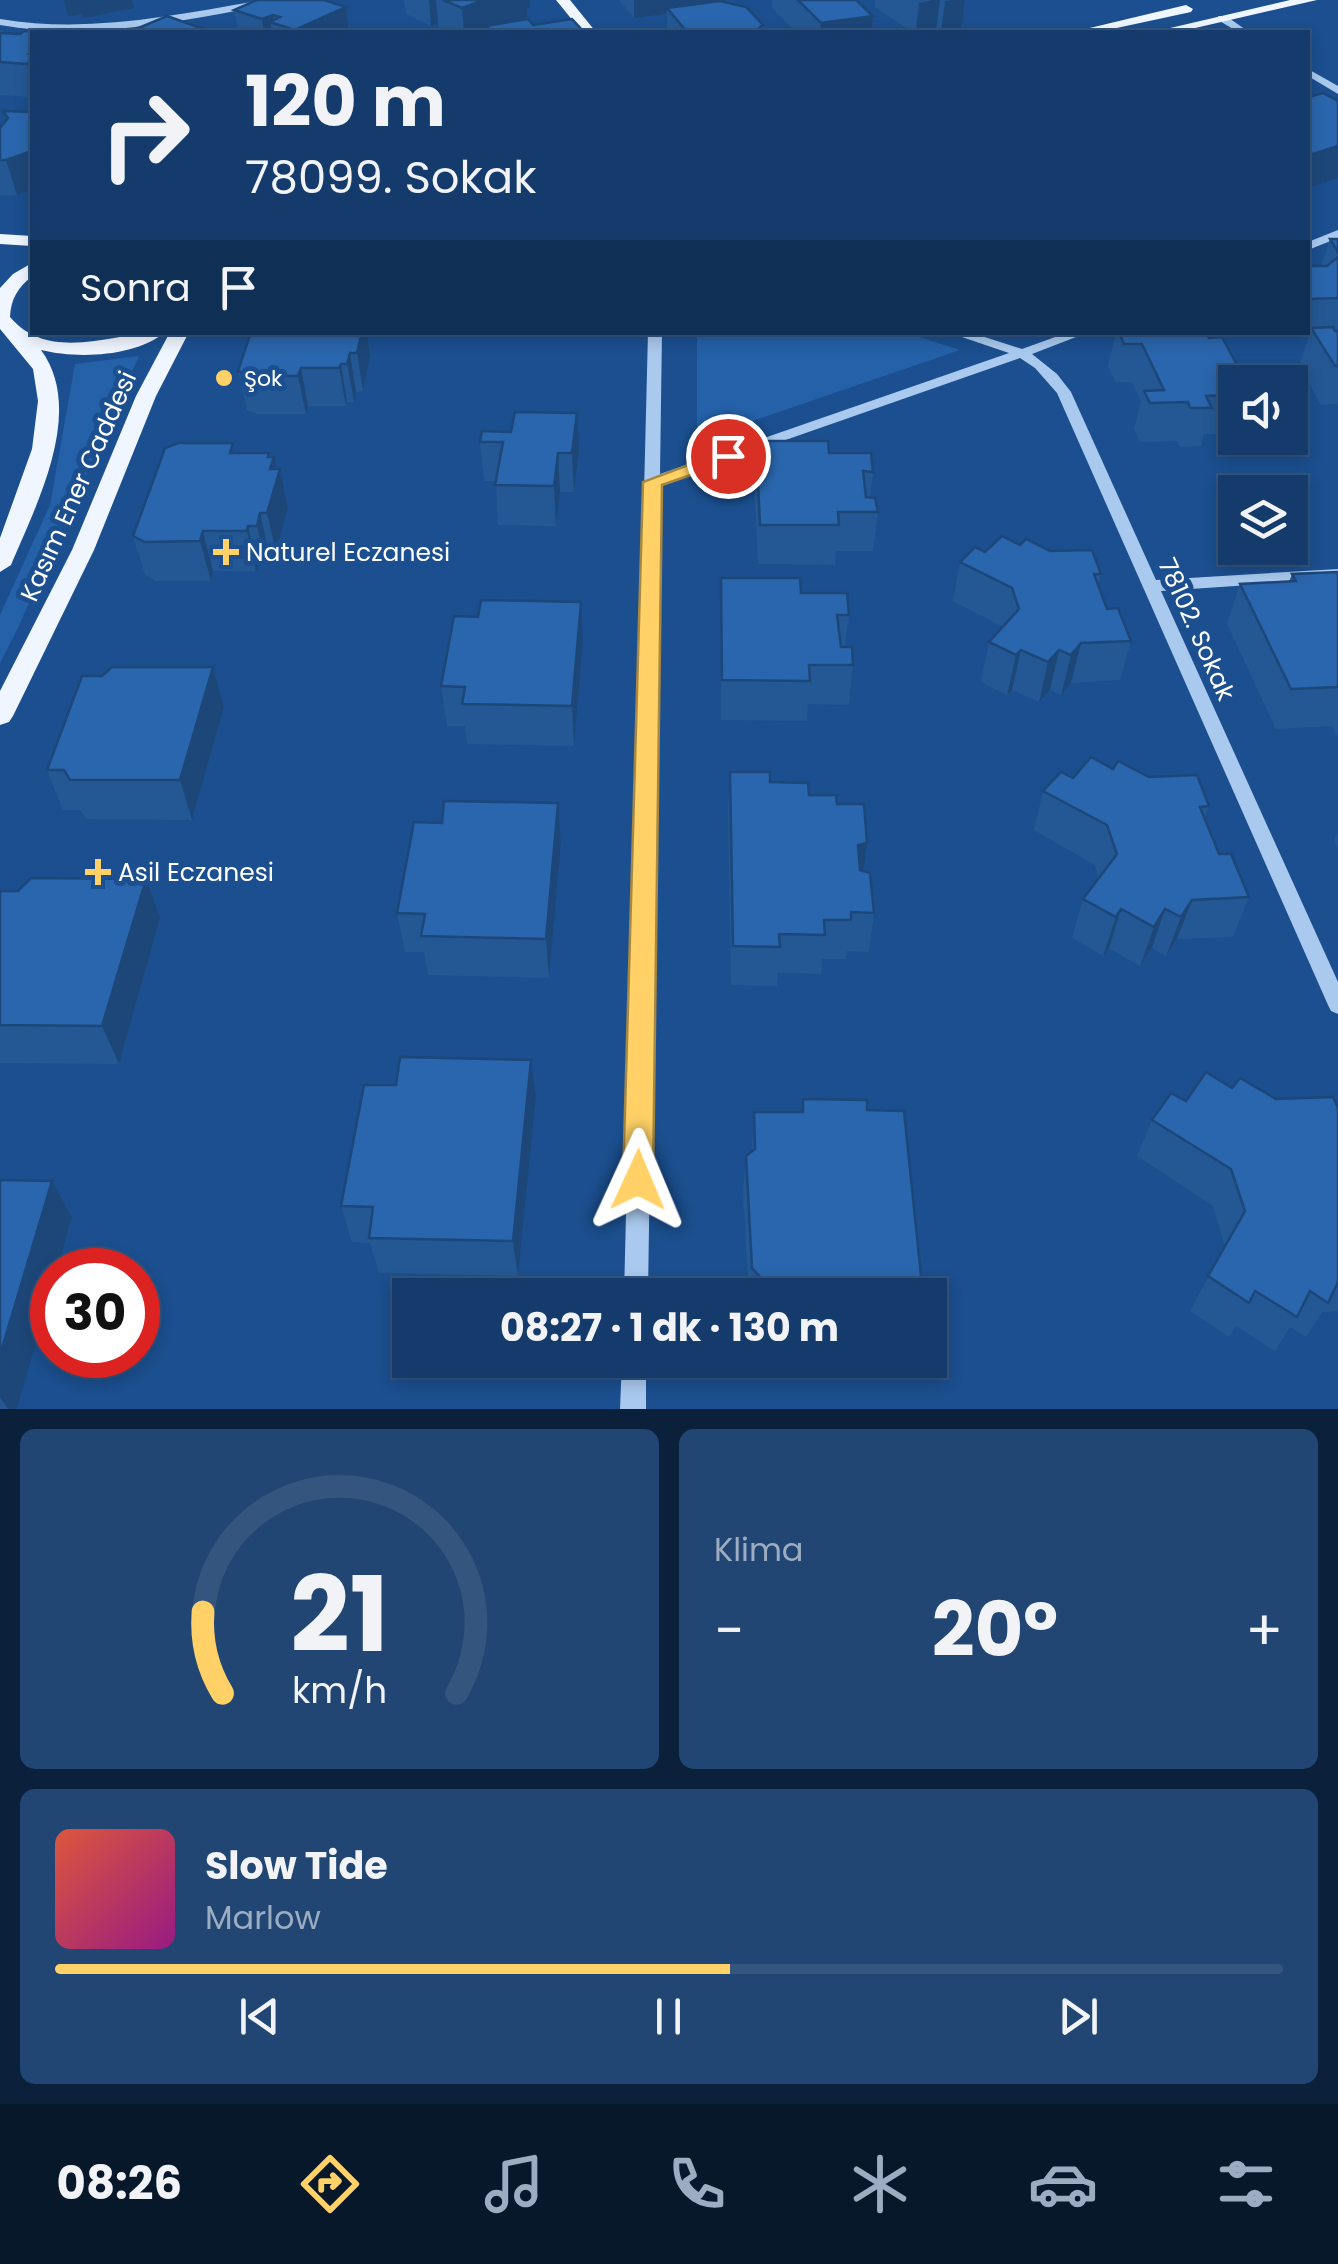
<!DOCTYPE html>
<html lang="tr">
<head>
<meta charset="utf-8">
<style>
	:root { --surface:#143b6b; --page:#214673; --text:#f1f3f6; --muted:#9dadc1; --line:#33557e; --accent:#ffd166 }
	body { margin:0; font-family:Poppins,sans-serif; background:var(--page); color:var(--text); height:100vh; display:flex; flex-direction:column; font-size:38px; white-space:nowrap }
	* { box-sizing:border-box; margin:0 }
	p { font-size:32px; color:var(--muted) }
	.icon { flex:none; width:55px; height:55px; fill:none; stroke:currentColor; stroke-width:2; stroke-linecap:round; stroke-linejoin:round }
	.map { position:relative; height:1409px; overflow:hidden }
	.sheet { display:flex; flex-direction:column; gap:20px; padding:20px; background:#0b203b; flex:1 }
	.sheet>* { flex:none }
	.top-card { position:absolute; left:30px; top:30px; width:1280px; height:305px; border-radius:0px; box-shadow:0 5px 15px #0003,0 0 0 2px var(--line); background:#143b6b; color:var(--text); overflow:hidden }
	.buttons { position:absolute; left:1218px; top:365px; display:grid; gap:20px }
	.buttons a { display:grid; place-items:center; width:90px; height:90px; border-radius:0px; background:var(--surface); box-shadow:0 5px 15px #0003,0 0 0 2px var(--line); font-size:50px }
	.speed { position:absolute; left:30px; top:1248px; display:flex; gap:20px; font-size:50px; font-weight:700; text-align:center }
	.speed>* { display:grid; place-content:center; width:130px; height:130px; border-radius:50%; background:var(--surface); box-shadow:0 5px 15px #0003,0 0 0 2px var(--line); line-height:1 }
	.speed .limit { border:15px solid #d22; background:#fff; color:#111 }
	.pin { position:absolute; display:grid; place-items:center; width:85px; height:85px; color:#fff; margin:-42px; border:5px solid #fff; border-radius:50%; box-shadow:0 2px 10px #0007 }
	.me { position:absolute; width:110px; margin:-55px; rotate:1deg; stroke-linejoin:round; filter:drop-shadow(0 0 8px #0008) }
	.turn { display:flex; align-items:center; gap:35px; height:210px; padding:0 50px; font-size:45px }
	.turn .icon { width:130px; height:130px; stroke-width:2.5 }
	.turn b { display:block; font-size:70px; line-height:85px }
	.then { display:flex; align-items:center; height:95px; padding:0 50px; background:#0003; gap:20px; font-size:38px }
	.big { font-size:75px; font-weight:700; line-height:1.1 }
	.sheet .card { flex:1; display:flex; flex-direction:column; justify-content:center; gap:15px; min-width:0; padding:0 35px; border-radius:15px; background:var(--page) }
	.sheet .dial { align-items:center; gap:0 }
	.dial svg { height:260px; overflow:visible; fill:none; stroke:var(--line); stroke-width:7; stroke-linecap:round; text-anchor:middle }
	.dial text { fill:var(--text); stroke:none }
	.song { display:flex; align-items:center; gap:30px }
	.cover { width:120px; height:120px; border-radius:15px; background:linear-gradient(135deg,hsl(10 70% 55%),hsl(310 70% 35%)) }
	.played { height:10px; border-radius:5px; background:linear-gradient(90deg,var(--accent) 55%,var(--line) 55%) }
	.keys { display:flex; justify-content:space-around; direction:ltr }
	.heat { display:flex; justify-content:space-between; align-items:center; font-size:55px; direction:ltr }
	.sheet .tiles { flex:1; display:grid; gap:20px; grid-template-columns:1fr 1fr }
	.card:last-child { grid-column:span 2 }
	.trip { position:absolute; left:392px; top:1278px; width:555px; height:100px; border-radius:0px; background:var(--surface); box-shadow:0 5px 15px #0003,0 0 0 2px var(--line); font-weight:700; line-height:100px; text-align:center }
	.menu { display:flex; height:160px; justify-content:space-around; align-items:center; background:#08182b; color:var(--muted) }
	.menu .icon { width:70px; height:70px }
	.menu .on { color:var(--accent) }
	.menu b { font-size:45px; color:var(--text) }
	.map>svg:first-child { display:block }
	.green { fill:#2461a8 }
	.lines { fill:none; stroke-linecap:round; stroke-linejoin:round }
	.minor { fill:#a9c9ee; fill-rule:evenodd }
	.major { fill:#f0f6ff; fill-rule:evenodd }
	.wall { fill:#245895 }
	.shaded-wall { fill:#1d4779 }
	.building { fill:#2a66ad; stroke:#1d4779; stroke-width:2.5 }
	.route { fill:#ffd166; stroke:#a68842; stroke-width:2.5 }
	.poi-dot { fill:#ffd166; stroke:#1b4f8f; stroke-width:4 }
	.labels { text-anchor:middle; stroke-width:10; stroke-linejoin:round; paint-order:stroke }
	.far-poi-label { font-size:22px; fill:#fff; stroke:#1b4f8f; text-anchor:start }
	.street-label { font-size:25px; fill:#fff; stroke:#1b4f8f }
	.poi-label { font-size:25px; fill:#fff; stroke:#1b4f8f; text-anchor:start }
</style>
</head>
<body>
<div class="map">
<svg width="1338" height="1409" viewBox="0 0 1338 1409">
	<rect width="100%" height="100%" fill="#1b4f8f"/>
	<g class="green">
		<polygon points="697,333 907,333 960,350 697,440"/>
		<polygon points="139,356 17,630 0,663 0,615 50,505 75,364"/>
	</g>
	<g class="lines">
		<g class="minor">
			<path d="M264,0H286C269,8 245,9 225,13C149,27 77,38 0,25V19C90,34 175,15 264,0Z"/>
			<polygon points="1218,16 1226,16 1249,32 1238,32 1218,20"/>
			<polygon points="1308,69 1338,86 1338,94 1308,76"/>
			<polygon points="1338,230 1338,238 1308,250 1308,242"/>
			<polygon points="648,332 662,332 660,474 1009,353 947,332 969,332 1022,349 1069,332 1089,332 1032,354 1057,374 1071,392 1156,580 1338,569 1338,579 1161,591 1338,982 1338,1014 1331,1011 1328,1005 1057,393 1035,368 1020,358 660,484 648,1295 624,1295"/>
			<polygon points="622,1360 646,1360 646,1409 620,1409"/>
		</g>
		<g class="major">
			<polygon points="556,0 570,0 596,32 582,32"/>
			<polygon points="1290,0 1317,0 1178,32 1153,32"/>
			<polygon points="1186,5 1193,9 1191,12 1098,32 1073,32"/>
			<polygon points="0,234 32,236 32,246 0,244"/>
			<path d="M32,263V276C18,288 11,298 10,317C50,364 114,332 165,332C136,357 77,359 41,350C86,411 36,505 11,565L0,572V538L32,449L38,401L33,369L0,329V288L13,274Z"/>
			<polygon points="170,332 189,332 156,396 94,550 13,716 9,722 0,725 0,691 72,550 136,396"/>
		</g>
	</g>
	<g class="wall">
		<polygon points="404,0 530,0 530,8 527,9 527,17 518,21 533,25 584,32 447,32 439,29 438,23 431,26 406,14"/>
		<polygon points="619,0 725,0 725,2 763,25 762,32 667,32 667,14 634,18"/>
		<polygon points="772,0 856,0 873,16 872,32 796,32 772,8"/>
		<polygon points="875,0 965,0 961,30 948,32 936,31 912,32 875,7"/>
		<polygon points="346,7 349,32 239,32 234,10"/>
		<polygon points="0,30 3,30 4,33 20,34 32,32 32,97 0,95"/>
		<polygon points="1308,97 1338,101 1308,188"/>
		<polygon points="3,111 32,112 32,190 17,195 0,195 0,128 6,120"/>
		<polygon points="1330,239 1338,239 1338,404 1321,405 1299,366 1309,336 1296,336 1294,332 1308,332 1308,266 1321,266"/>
		<polygon points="251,332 367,332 370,356 363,391 356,392 354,402 347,402 346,406 308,406 306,414 258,414 247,410 238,371"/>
		<polygon points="1116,332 1206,332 1235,382 1235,421 1232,421 1229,434 1204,434 1201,446 1180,447 1177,441 1140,442 1134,429 1141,401 1132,382 1116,382 1108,366"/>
		<polygon points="482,431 579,451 574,492 560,492 556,526 498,525 496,481 484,481 480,442"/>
		<polygon points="756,441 829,453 873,472 870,498 878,512 873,551 836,551 835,565 758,564 754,480"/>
		<polygon points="235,453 269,453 276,469 280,469 288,508 276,552 269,552 266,566 258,566 256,571 213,571 211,581 156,581 145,575 133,536"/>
		<polygon points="1020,545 1101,574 1098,586 1107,609 1131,641 1120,680 1071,683 1061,695 1050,690 1039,702 1012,690 1007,695 981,682 989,642 1003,627 953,601 960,562"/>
		<polygon points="1338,572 1338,735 1336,735 1332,726 1276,729 1227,624 1240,584 1289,582 1292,574"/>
		<polygon points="721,578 801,593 849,615 845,647 853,665 849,705 808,704 807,721 721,720"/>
		<polygon points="478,617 583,641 574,746 467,744 465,726 447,726 441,686"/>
		<polygon points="213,667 224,707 192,820 86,819 80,810 63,810 47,770 102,676"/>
		<polygon points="1113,769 1209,806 1205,818 1219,854 1249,897 1233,937 1177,939 1166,956 1152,948 1140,966 1109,948 1103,956 1072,938 1083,899 1099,878 1095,865 1034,830 1043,791 1073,778"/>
		<polygon points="730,772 837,804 867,843 863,871 874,913 869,952 847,951 846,959 822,959 821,974 778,973 777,986 731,985 728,811"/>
		<polygon points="558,803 561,842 549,978 428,975 424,952 405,952 397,913 442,823"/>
		<polygon points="1338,832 1338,850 1334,841"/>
		<polygon points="0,891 160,918 119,1064 0,1063"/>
		<polygon points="1232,1088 1276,1099 1338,1108 1338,1311 1322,1312 1306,1337 1290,1327 1275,1351 1236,1326 1229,1337 1190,1311 1225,1246 1213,1206 1137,1156 1152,1120"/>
		<polygon points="536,1097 518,1276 379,1273 370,1243 352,1242 341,1206"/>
		<polygon points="803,1099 867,1110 923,1295 749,1295 743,1193 746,1156 752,1151 754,1112 802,1112"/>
		<polygon points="0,1180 52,1181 72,1217 57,1270 52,1270 17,1409 0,1409"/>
		<polygon points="760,1360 890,1360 887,1375 815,1373 814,1361"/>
	</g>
	<g class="shaded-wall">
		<polygon points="64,0 79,0 82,14 68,16"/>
		<polygon points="79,0 132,0 134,8 83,18"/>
		<polygon points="429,0 436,0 438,23 431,26"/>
		<polygon points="484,0 530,0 530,8 527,9 527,17 491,31 486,26 487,32 464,32 462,8"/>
		<polygon points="634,0 725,0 725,6 667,8 667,14 634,18"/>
		<polygon points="932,0 940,0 936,31 916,32 919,3"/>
		<polygon points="952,0 965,0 961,30 941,32 945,1"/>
		<polygon points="346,7 349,32 296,32 295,30"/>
		<polygon points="273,15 274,23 270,22 272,32 264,32 262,19"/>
		<polygon points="873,16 872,32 820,32 821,23"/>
		<polygon points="32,52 32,81 27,64 29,54"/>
		<polygon points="1338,146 1338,178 1308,188 1308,171 1313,154"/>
		<polygon points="32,151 32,190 17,195 6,160"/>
		<polygon points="358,332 367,332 370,356 363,391 357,353"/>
		<polygon points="350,353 356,392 354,402 347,364"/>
		<polygon points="341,364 347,402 346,406 339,368"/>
		<polygon points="301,368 308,406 306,414 298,376"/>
		<polygon points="577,413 579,451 574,492 572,453"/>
		<polygon points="269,453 271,465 274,457 278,476 280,469 288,508 276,552 267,513"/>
		<polygon points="558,453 560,492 556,526 554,486"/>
		<polygon points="260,513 269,552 266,566 257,526"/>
		<polygon points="248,526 258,566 256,571 247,531"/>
		<polygon points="203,531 213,571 211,581 200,541"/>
		<polygon points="581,602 583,641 574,746 572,706"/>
		<polygon points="1081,643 1071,683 1061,695 1071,655"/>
		<polygon points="1021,650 1012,690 1007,695 1016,655"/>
		<polygon points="1059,650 1050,690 1039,702 1048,662"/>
		<polygon points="213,667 224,707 192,820 180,780"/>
		<polygon points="558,803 561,842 549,978 546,939"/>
		<polygon points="867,843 862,883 858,845"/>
		<polygon points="146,879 160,918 119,1064 102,1026"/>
		<polygon points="1192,900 1177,939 1166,956 1181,917"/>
		<polygon points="1121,909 1109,948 1103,956 1116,917"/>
		<polygon points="1165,909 1152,948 1140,966 1154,927"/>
		<polygon points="531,1060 536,1097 518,1276 513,1241"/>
		<polygon points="52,1181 72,1217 57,1270 52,1270 52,1286 17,1409 8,1409 0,1398 0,1355"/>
	</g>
	<g class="building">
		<polygon points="257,0 324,0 346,7 295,30 270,22 280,17 273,15 262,19 234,10"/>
		<polygon points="443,0 484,0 462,8"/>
		<polygon points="798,0 856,0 873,16 821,23"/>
		<polygon points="720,1 746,7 763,25 754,32 687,32 667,8"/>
		<polygon points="167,16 212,32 129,32"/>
		<polygon points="528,19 533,25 572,19 584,32 492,32 486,26"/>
		<polygon points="24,31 34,32 32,32 32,52 29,54 32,55 32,59 27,64 0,62 0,33 20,34"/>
		<polygon points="1323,93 1338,101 1338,146 1313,154 1308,151 1308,97"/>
		<polygon points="3,111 32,112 32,151 6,160 0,160 0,128 8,118"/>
		<polygon points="1330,239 1338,239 1338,252"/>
		<polygon points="1338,257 1338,298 1308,299 1308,266 1327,266"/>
		<polygon points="1333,327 1335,331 1338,331 1338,366 1335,366 1311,328"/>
		<polygon points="251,332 362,332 357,353 350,353 347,364 341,364 339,368 301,368 298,376 249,376 238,371"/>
		<polygon points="1119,332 1206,332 1209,338 1222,337 1246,382 1235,382 1235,395 1206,396 1212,408 1190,408 1188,402 1150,403 1144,391 1164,390 1142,344 1124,344"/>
		<polygon points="515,412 577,413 572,453 558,453 554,486 495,485 503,442 480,442 482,431 511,432"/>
		<polygon points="756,441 828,441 829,453 871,453 873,472 863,471 866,497 875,498 878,512 838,512 839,525 760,525"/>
		<polygon points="178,443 233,443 230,453 269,453 268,457 274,457 270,469 280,469 267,513 260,513 257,526 248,526 247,531 203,531 200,541 145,542 133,536 165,448"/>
		<polygon points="1002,536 1020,545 1026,539 1050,551 1092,550 1101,574 1094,574 1107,609 1118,608 1131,641 1081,643 1071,655 1059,650 1048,662 1021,650 1016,655 989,642 1019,609 1012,588 960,562 975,547 985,552"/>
		<polygon points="1338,572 1338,687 1291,689 1240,584 1296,581 1292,574"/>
		<polygon points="721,578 800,578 801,593 847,593 849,615 837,615 841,647 852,647 853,665 809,665 810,681 722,680"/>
		<polygon points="481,600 581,602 572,706 462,704 465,687 441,686 454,616 478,617"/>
		<polygon points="112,667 213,667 180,780 70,780 64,770 47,770 82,676 102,676"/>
		<polygon points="1091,757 1113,769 1118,761 1149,777 1197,775 1209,806 1200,807 1219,854 1231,854 1249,897 1192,900 1181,917 1165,909 1154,927 1121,909 1116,917 1083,899 1117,854 1107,825 1043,791 1061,772 1073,778"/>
		<polygon points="730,772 770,772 770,782 808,783 809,795 836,795 837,804 864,804 867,843 858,845 860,870 870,873 874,913 851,912 851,920 824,920 825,935 779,934 780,947 733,946"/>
		<polygon points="444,801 558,803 546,939 421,936 425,914 397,913 414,822 442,823"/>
		<polygon points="31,878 146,879 102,1026 0,1025 0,891 18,891"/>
		<polygon points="400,1057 531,1060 513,1241 369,1238 373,1207 341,1206 364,1085 396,1085"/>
		<polygon points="1206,1072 1232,1088 1240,1078 1276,1099 1333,1097 1338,1108 1338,1282 1328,1303 1310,1291 1297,1317 1255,1291 1249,1303 1208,1276 1245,1211 1231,1169 1152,1120 1171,1093 1186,1101"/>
		<polygon points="803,1099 867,1100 867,1110 904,1111 923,1295 762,1295 762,1279 752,1268 746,1156 755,1149 754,1112 803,1112"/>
		<polygon points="0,1180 52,1181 0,1355"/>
	</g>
	<polygon class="route" points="728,450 734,452 734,460 662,485 653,1180 648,1190 638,1194 627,1190 623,1180 643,482"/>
	<g class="poi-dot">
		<circle cx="224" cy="378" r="10"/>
		<path d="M221 537h10v10h10v10h-10v10h-10v-10h-10v-10h10z"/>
		<path d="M93 857h10v10h10v10h-10v10h-10v-10h-10v-10h10z"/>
	</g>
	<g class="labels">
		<g class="far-poi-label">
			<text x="244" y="386">Şok</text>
		</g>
		<g class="street-label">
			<text transform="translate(78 486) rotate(-66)" y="9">Kasım Ener Caddesi</text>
			<text transform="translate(1197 629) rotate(66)" y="9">78102. Sokak</text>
		</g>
		<g class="poi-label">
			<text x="246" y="561">Naturel Eczanesi</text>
			<text x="118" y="881">Asil Eczanesi</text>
		</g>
	</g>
</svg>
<div class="buttons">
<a><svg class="icon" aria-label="sound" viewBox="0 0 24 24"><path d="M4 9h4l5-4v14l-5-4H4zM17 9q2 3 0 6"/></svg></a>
<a><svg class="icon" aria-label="layers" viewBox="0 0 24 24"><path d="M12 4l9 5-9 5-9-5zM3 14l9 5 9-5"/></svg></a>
</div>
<div class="speed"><div class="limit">30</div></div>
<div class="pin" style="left:728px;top:456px;background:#d93025"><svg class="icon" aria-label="arrive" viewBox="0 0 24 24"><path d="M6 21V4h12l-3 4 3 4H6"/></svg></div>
<svg class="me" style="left:638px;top:1180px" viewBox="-20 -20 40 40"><path d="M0-17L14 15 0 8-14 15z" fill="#ffd166" stroke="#fff" stroke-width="4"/></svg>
<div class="trip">08:27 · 1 dk · 130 m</div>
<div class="top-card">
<div class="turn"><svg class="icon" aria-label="right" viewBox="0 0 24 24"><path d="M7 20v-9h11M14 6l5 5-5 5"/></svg><div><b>120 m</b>78099. Sokak</div></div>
<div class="then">Sonra<svg class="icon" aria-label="arrive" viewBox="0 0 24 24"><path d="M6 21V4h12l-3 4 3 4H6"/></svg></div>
</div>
</div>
<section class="sheet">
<div class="tiles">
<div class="card dial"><svg viewBox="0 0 100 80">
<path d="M14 69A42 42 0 1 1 86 69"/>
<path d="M14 69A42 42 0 0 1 8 44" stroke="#ffd166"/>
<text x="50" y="56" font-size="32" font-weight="700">21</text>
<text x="50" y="72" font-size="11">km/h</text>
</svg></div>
<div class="card"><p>Klima</p>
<div class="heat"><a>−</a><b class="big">20°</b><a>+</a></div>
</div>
<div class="card">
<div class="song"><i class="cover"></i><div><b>Slow Tide</b><p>Marlow</p></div></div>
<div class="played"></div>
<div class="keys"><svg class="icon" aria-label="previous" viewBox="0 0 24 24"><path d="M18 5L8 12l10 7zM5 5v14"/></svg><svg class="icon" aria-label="pause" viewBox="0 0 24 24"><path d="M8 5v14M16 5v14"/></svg><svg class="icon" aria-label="next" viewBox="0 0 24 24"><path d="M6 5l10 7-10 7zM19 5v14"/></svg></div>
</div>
</div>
</section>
<nav class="menu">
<b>08:26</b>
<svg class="icon on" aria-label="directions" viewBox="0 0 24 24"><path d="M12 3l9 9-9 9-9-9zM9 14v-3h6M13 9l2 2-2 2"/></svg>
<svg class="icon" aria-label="music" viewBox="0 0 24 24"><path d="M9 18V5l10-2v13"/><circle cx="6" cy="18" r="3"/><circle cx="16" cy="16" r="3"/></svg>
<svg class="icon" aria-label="phone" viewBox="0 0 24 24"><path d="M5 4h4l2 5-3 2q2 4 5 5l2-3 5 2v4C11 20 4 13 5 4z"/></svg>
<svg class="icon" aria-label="climate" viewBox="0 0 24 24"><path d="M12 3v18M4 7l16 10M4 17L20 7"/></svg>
<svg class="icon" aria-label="car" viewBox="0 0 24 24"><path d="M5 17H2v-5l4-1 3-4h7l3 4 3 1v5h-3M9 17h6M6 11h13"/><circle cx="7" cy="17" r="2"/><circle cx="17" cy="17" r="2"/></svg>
<svg class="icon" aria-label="filters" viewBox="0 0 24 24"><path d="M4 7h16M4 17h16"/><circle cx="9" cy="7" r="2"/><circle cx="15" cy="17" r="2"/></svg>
</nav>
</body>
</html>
